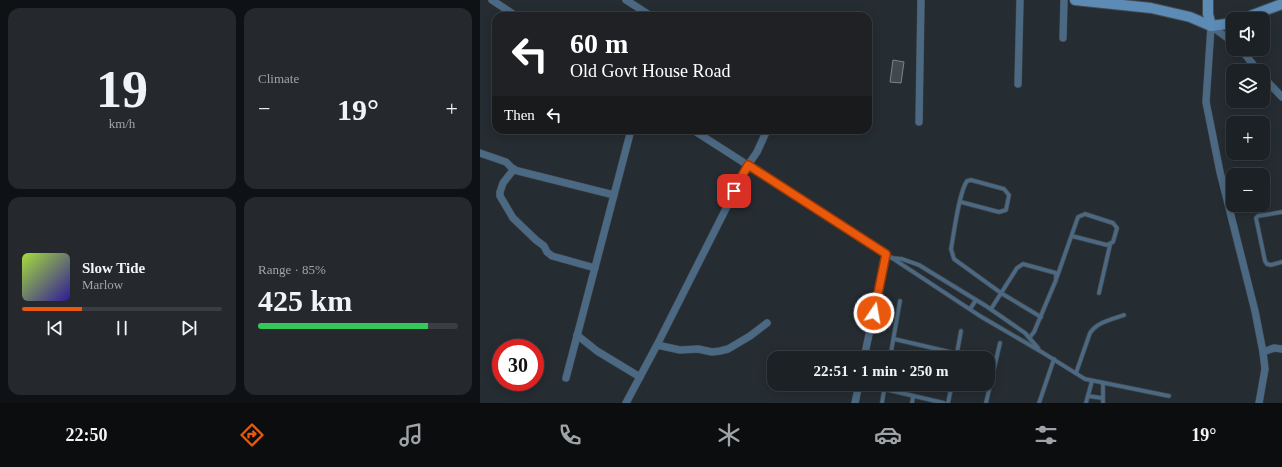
<!DOCTYPE html>
<html lang="en">
<head>
<meta charset="utf-8">
<style>
	:root { --surface:#1c2126; --page:#25292e; --text:#f1f3f6; --muted:#a0a3a7; --line:#3a3e43; --accent:#ea580c }
	body { margin:0; font-family:Georgia,serif; background:var(--page); color:var(--text); height:100vh; display:flex; flex-direction:column; font-size:15px; white-space:nowrap }
	* { box-sizing:border-box; margin:0 }
	p { font-size:13px; color:var(--muted) }
	.icon { flex:none; width:22px; height:22px; fill:none; stroke:currentColor; stroke-width:2; stroke-linecap:round; stroke-linejoin:round }
	.map { position:relative; flex:1; overflow:hidden }
	.side { display:flex; flex-direction:column; gap:8px; padding:8px; background:#0f1215; width:480px }
	.side>* { flex:none }
	.banner { position:absolute; left:12px; top:12px; width:380px; height:122px; border-radius:12px; box-shadow:0 2px 10px #0003,0 0 0 1px var(--line); background:#202124; color:#fff; overflow:hidden }
	.controls { position:absolute; left:746px; top:12px; display:grid; gap:8px }
	.controls a { display:grid; place-items:center; width:44px; height:44px; border-radius:8px; background:var(--surface); box-shadow:0 2px 10px #0003,0 0 0 1px var(--line); font-size:20px }
	.speed { position:absolute; left:12px; top:339px; display:flex; gap:8px; font-size:20px; font-weight:700; text-align:center }
	.speed>* { display:grid; place-content:center; width:52px; height:52px; border-radius:50%; background:var(--surface); box-shadow:0 2px 10px #0003,0 0 0 1px var(--line); line-height:1 }
	.speed .limit { border:6px solid #d22; background:#fff; color:#111 }
	.pin { position:absolute; display:grid; place-items:center; width:34px; height:34px; color:#fff; margin:-17px; border-radius:8px; box-shadow:0 2px 6px #0006 }
	.me { position:absolute; width:44px; margin:-22px; rotate:12deg; stroke-linejoin:round; filter:drop-shadow(0 0 3px #0008) }
	.turn { display:flex; align-items:center; gap:14px; height:84px; padding:0 12px; font-size:18px }
	.turn .icon { width:52px; height:52px; stroke-width:2.5 }
	.turn b { display:block; font-size:28px; line-height:34px }
	.then { display:flex; align-items:center; height:38px; padding:0 12px; background:#0003; gap:8px; font-size:15px }
	.big { font-size:30px; font-weight:700; line-height:1.1 }
	.side .tile { flex:1; display:flex; flex-direction:column; justify-content:center; gap:6px; min-width:0; padding:0 14px; border-radius:12px; background:var(--page) }
	.side .dial { align-items:center; gap:0 }
	.dial b { font-size:52px; line-height:1 }
	.song { display:flex; align-items:center; gap:12px }
	.cover { width:48px; height:48px; border-radius:6px; background:linear-gradient(135deg,hsl(80 70% 55%),hsl(250 70% 35%)) }
	.played { height:4px; border-radius:2px; background:linear-gradient(90deg,var(--accent) 30%,var(--line) 30%) }
	.keys { display:flex; justify-content:space-around; direction:ltr }
	.heat { display:flex; justify-content:space-between; align-items:center; font-size:22px; direction:ltr }
	.charge { height:6px; border-radius:3px; background:linear-gradient(90deg,#34c759 85%,var(--line) 0) }
	.side .tiles { flex:1; display:grid; gap:8px; grid-template-columns:repeat(2,1fr) }
	.trip { position:absolute; left:287px; top:351px; width:228px; height:40px; border-radius:12px; background:var(--surface); box-shadow:0 2px 10px #0003,0 0 0 1px var(--line); font-weight:700; line-height:40px; text-align:center }
	.dock { display:flex; height:64px; justify-content:space-around; align-items:center; background:#0b0d0f; color:var(--muted) }
	.dock .icon { width:28px; height:28px }
	.dock .active { color:var(--accent) }
	.dock b { font-size:18px; color:var(--text) }
	main { display:flex; flex:1; min-height:0 }
	.map>svg:first-child { display:block }
	.building { fill:#41484f; stroke:#7c848c }
	.lines { fill:none; stroke-linecap:round; stroke-linejoin:round }
	.lane-casing { stroke:#434a50; stroke-width:5 }
	.street-casing { stroke:#434a50; stroke-width:8 }
	.secondary-casing { stroke:#434a50; stroke-width:12 }
	.lane { stroke:#4c6983; stroke-width:3.5 }
	.street { stroke:#4c6983; stroke-width:7 }
	.secondary { stroke:#5c8bb5; stroke-width:10 }
	.route-casing { stroke:#983908; stroke-width:10 }
	.route { stroke:#ea580c; stroke-width:7 }
</style>
</head>
<body>
<main>
<section class="side">
<div class="tiles">
<div class="tile dial"><b>19</b><p>km/h</p></div>
<div class="tile"><p>Climate</p>
<div class="heat"><a>−</a><b class="big">19°</b><a>+</a></div>
</div>
<div class="tile">
<div class="song"><i class="cover"></i><div><b>Slow Tide</b><p>Marlow</p></div></div>
<div class="played"></div>
<div class="keys"><svg class="icon" aria-label="previous" viewBox="0 0 24 24"><path d="M18 5L8 12l10 7zM5 5v14"/></svg><svg class="icon" aria-label="pause" viewBox="0 0 24 24"><path d="M8 5v14M16 5v14"/></svg><svg class="icon" aria-label="next" viewBox="0 0 24 24"><path d="M6 5l10 7-10 7zM19 5v14"/></svg></div>
</div>
<div class="tile"><p>Range · 85%</p><b class="big">425 km</b><div class="charge"></div></div>
</div>
</section>
<div class="map">
<svg width="802" height="403" viewBox="0 0 802 403">
	<rect width="100%" height="100%" fill="#252c32"/>
	<polygon class="building" points="413,60 424,62 421,83 410,82"/>
	<g class="lines">
		<g class="lane-casing">
			<g id="lane">
				<path d="M481,202L519,212L526,210L529,195L524,189L491,180L487,181C479,192 474,233 471,249L474,259L521,293L561,317"/>
				<polyline points="802,212 778,216 776,218 785,261 787,264 791,265 802,262"/>
				<polyline points="406,254 500,316 560,351 605,379 689,396"/>
				<polyline points="412,258 422,259 439,265 506,306 545,333 558,348"/>
				<polyline points="577,277 598,217 605,214 633,223 637,228 633,242 627,245 592,236"/>
				<polyline points="619,293 630,245"/>
				<polyline points="490,309 496,300"/>
				<polyline points="511,309 537,268 543,264 576,273 576,280 554,332 550,337"/>
				<polyline points="414,339 496,358"/>
				<polyline points="410,358 420,301"/>
				<polyline points="476,358 481,331"/>
				<polyline points="508,361 515,362"/>
				<path d="M596,373L610,333C617,322 633,319 644,315"/>
				<polyline points="404,389 464,403"/>
				<polyline points="608,396 622,398"/>
				<polyline points="402,403 405,384"/>
				<polyline points="432,403 433,397"/>
				<polyline points="468,403 472,384"/>
				<polyline points="506,403 520,343"/>
				<polyline points="559,403 574,359"/>
				<polyline points="606,403 612,381"/>
				<polyline points="623,403 623,383"/>
			</g>
		</g>
		<g class="street-casing">
			<g id="street">
				<polyline points="12,0 36,16"/>
				<polyline points="146,0 171,16"/>
				<polyline points="731,26 726,102 740,172 775,311 783,352 785,369 779,403"/>
				<polyline points="731,26 753,42"/>
				<polyline points="583,38 584,0"/>
				<polyline points="761,49 778,71"/>
				<polyline points="783,77 802,97"/>
				<polyline points="538,84 540,0"/>
				<polyline points="439,122 441,0"/>
				<polyline points="213,130 406,254 384,358"/>
				<polyline points="0,153 26,162 34,170 134,195"/>
				<polyline points="34,169 23,183 20,192 20,196 33,218 56,240 64,246 67,252 72,256 115,268"/>
				<polyline points="97,335 117,351 160,377"/>
				<polyline points="177,345 200,350 218,349 232,352 240,351 248,349 270,336 287,323"/>
				<polyline points="783,352 794,348 802,349"/>
				<polyline points="86,378 151,130"/>
				<polyline points="146,403 177,345 268,165 277,152 287,130"/>
				<polyline points="375,403 379,384"/>
			</g>
		</g>
		<g class="secondary-casing">
			<g id="secondary">
				<polyline points="595,0 671,8 710,17 731,26 746,24 753,22"/>
				<polyline points="728,0 728,14 731,26"/>
				<polyline points="762,19 802,4"/>
			</g>
		</g>
		<use href="#lane" class="lane"/>
		<use href="#street" class="street"/>
		<use href="#secondary" class="secondary"/>
	</g>
	<g class="lines">
		<g class="route-casing">
			<polyline id="route" points="254,191 268,165 406,254 394,313"/>
		</g>
		<use href="#route" class="route"/>
	</g>
</svg>
<div class="controls">
<a><svg class="icon" aria-label="sound" viewBox="0 0 24 24"><path d="M4 9h4l5-4v14l-5-4H4zM17 9q2 3 0 6"/></svg></a>
<a><svg class="icon" aria-label="layers" viewBox="0 0 24 24"><path d="M12 4l9 5-9 5-9-5zM3 14l9 5 9-5"/></svg></a>
<a>+</a>
<a>−</a>
</div>
<div class="speed"><div class="limit">30</div></div>
<div class="pin" style="left:254px;top:191px;background:#d93025"><svg class="icon" aria-label="arrive" viewBox="0 0 24 24"><path d="M6 21V4h12l-3 4 3 4H6"/></svg></div>
<svg class="me" style="left:394px;top:313px" viewBox="-20 -20 40 40"><circle r="17" fill="#ea580c" stroke="#fff" stroke-width="3"/><path d="M0-11L8 9 0 5-8 9z" fill="#fff"/></svg>
<div class="trip">22:51 · 1 min · 250 m</div>
<div class="banner">
<div class="turn"><svg class="icon" aria-label="left" viewBox="0 0 24 24"><path d="M17 20v-9H6M10 6l-5 5 5 5"/></svg><div><b>60 m</b>Old Govt House Road</div></div>
<div class="then">Then<svg class="icon" aria-label="left" viewBox="0 0 24 24"><path d="M17 20v-9H6M10 6l-5 5 5 5"/></svg></div>
</div>
</div>
</main>
<nav class="dock">
<b>22:50</b>
<svg class="icon active" aria-label="directions" viewBox="0 0 24 24"><path d="M12 3l9 9-9 9-9-9zM9 14v-3h6M13 9l2 2-2 2"/></svg>
<svg class="icon" aria-label="music" viewBox="0 0 24 24"><path d="M9 18V5l10-2v13"/><circle cx="6" cy="18" r="3"/><circle cx="16" cy="16" r="3"/></svg>
<svg class="icon" aria-label="phone" viewBox="0 0 24 24"><path d="M5 4h4l2 5-3 2q2 4 5 5l2-3 5 2v4C11 20 4 13 5 4z"/></svg>
<svg class="icon" aria-label="climate" viewBox="0 0 24 24"><path d="M12 3v18M4 7l16 10M4 17L20 7"/></svg>
<svg class="icon" aria-label="car" viewBox="0 0 24 24"><path d="M5 17H2v-5l4-1 3-4h7l3 4 3 1v5h-3M9 17h6M6 11h13"/><circle cx="7" cy="17" r="2"/><circle cx="17" cy="17" r="2"/></svg>
<svg class="icon" aria-label="filters" viewBox="0 0 24 24"><path d="M4 7h16M4 17h16"/><circle cx="9" cy="7" r="2"/><circle cx="15" cy="17" r="2"/></svg>
<b>19°</b>
</nav>
</body>
</html>
